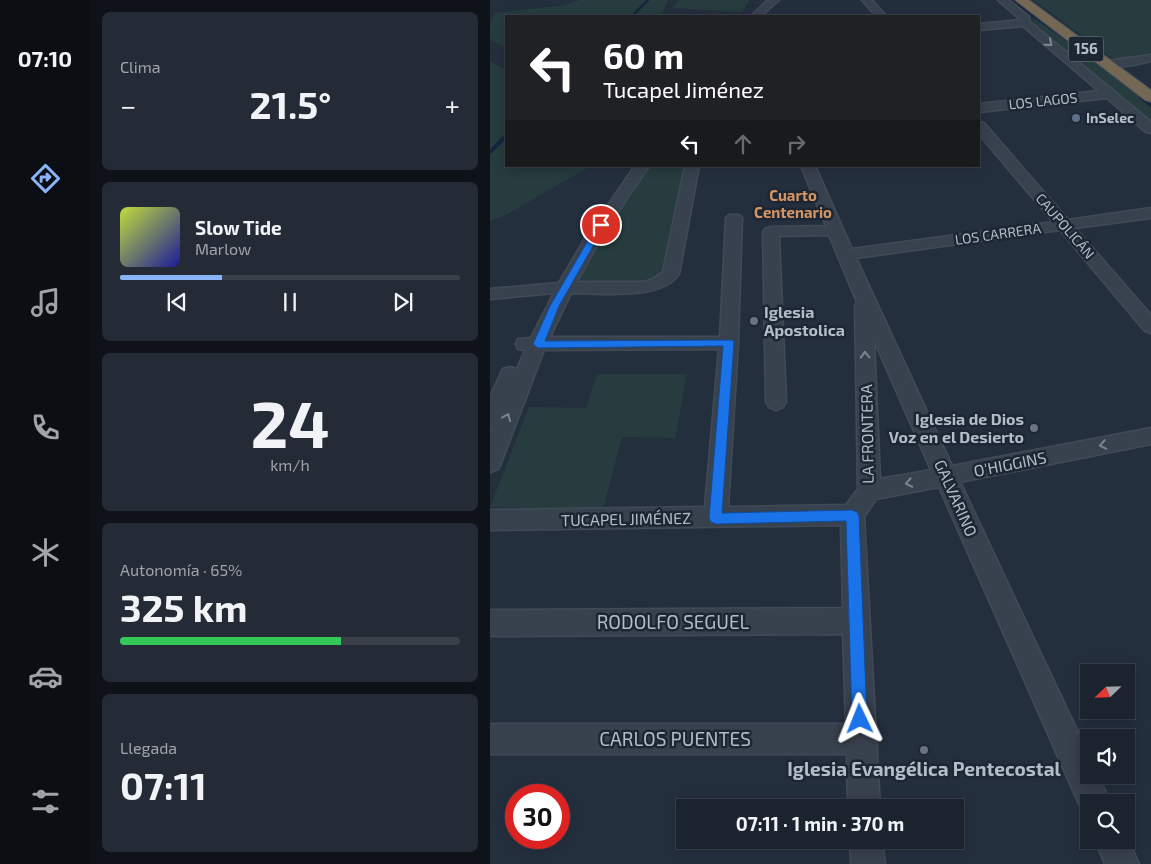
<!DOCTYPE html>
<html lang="es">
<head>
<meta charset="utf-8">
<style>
	:root { --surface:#1b232e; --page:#242b36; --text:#f1f3f6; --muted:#a0a4aa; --line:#39404a; --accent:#8ab4f8 }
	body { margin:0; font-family:"Exo 2",sans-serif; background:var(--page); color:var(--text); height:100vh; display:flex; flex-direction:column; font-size:19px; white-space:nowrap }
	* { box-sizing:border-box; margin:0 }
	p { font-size:16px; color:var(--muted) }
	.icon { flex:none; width:28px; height:28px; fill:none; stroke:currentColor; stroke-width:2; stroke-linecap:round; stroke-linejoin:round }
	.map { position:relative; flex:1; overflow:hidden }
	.panel { display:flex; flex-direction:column; gap:12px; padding:12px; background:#0f1319; width:400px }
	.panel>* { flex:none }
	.guide { position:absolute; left:15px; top:15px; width:475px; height:152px; border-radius:0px; box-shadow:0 2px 12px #0003,0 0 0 1px var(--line); background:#202124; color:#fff; overflow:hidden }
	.needle { width:32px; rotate:247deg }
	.controls { position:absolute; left:590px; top:664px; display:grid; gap:10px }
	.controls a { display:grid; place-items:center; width:55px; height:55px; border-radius:0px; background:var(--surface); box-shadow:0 2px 12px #0003,0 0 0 1px var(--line); font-size:25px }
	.speed { position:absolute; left:15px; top:784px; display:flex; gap:10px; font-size:25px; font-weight:700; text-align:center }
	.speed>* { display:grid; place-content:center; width:65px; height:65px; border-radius:50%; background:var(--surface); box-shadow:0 2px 12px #0003,0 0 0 1px var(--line); line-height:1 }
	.speed .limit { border:8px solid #d22; background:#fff; color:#111 }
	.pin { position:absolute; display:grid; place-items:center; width:42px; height:42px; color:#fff; margin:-21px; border:2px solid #fff; border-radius:50%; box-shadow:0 1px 5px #0007 }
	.me { position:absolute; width:55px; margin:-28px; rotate:358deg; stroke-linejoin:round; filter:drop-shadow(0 0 4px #0008) }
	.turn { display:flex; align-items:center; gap:18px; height:105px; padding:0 15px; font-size:22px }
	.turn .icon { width:65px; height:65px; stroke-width:2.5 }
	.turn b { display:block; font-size:35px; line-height:42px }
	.lanes { display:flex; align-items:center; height:48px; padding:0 15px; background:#0003; justify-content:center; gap:25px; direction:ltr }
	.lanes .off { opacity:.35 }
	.big { font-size:38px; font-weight:700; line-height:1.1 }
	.panel .tile { flex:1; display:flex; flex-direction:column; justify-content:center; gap:8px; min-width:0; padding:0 18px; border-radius:8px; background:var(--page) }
	.panel .dial { align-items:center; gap:0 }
	.dial b { font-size:65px; line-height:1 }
	.song { display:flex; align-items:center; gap:15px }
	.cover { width:60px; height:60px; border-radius:8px; background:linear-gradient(135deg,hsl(70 70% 55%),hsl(240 70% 35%)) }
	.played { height:5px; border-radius:2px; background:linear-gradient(90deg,var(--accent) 30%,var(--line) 30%) }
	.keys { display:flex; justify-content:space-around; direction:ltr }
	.heat { display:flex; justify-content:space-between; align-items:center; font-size:28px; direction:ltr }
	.charge { height:8px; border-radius:4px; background:linear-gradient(90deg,#34c759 65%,var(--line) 0) }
	.trip { position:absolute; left:186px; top:799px; width:288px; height:50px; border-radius:0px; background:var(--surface); box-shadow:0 2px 12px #0003,0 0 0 1px var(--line); font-weight:700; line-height:50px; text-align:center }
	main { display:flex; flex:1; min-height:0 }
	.menu { display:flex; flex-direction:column; width:90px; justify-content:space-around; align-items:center; background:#0b0e12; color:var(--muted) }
	.menu .icon { width:35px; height:35px }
	.menu .on { color:var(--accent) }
	.menu b { font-size:22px; color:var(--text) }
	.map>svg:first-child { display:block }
	.green { fill:#263c3f }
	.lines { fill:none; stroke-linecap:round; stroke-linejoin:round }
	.stream-far1 { stroke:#17263c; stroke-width:2.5 }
	.stream { stroke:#17263c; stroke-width:4 }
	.minor-casing { stroke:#414a57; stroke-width:3 }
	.highway-casing { stroke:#434c59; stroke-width:2 }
	.minor { fill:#38414e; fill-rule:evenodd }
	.highway { fill:#746855; fill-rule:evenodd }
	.oneway { stroke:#7c8592 }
	.route { fill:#1a73e8; stroke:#114b97 }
	.service-dot { fill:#5c6f8a; stroke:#1d2633; stroke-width:2 }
	.worship-dot { fill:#6b7280; stroke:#1d2633; stroke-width:2 }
	.labels { text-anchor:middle; stroke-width:5; stroke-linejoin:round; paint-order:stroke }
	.far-street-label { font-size:14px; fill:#b4bcc9; stroke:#1d2633 }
	.far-poi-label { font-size:14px; font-weight:bold; fill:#b4bcc9; stroke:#1d2633; text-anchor:start }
	.shield { fill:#1d2633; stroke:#878f9c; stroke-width:1 }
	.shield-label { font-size:15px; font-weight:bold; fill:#b4bcc9 }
	.far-neighbourhood-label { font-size:15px; font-weight:bold; fill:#d59563; stroke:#1d2633 }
	.poi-label { font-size:16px; font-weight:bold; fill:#b4bcc9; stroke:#1d2633; text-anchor:start }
	.street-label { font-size:16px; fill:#b4bcc9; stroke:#1d2633 }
	.near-street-label { font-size:19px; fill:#b4bcc9; stroke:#1d2633 }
	.near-poi-label { font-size:19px; font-weight:bold; fill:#b4bcc9; stroke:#1d2633 }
</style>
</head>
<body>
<main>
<nav class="menu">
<b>07:10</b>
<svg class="icon on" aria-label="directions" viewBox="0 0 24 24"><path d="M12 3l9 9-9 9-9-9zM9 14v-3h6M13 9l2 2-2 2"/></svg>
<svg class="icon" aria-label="music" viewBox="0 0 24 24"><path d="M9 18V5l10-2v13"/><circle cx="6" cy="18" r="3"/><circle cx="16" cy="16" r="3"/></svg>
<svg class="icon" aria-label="phone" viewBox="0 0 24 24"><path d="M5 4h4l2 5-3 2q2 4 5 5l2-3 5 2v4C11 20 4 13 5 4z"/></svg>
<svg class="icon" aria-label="climate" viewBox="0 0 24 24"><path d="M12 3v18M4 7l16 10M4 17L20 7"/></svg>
<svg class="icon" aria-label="car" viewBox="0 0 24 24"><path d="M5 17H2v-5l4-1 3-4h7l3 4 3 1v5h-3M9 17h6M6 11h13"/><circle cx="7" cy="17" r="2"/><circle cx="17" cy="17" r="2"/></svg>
<svg class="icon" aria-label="filters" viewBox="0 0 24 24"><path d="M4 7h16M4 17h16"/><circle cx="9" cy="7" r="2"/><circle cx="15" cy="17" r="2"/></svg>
</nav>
<section class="panel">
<div class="tile"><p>Clima</p>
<div class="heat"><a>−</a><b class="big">21.5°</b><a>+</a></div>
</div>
<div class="tile">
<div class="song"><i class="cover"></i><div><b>Slow Tide</b><p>Marlow</p></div></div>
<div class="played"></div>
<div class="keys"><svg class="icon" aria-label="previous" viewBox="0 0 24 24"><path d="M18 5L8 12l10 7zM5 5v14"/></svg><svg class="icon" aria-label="pause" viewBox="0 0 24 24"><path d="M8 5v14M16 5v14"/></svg><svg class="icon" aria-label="next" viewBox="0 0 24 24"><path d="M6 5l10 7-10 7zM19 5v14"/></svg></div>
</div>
<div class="tile dial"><b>24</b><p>km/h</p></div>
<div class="tile"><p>Autonomía · 65%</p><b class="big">325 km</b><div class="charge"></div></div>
<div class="tile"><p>Llegada</p><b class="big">07:11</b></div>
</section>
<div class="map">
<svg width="661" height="864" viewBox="0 0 661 864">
	<rect width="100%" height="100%" fill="#242f3e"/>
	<g class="green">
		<polygon points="90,0 178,0 172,14 228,16 16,16 16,49 0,39 0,24 5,13 74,5"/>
		<polygon points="189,0 259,0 252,12 182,8"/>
		<polygon points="544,0 661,0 661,54 639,60 621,57"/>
		<polygon points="553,18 661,99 661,123 541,20"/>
		<polygon points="0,61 16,70 16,166 101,166 14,216 0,221"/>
		<path d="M155,166H199L176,269C154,291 119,282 92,280C92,252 139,191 155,166Z"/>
		<polygon points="107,374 197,374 185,438 132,437 113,509 0,507 39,407 96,408"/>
	</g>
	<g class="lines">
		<g class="stream-far1">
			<polyline points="522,0 604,60"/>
			<polyline points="142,16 158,0"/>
			<polyline points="651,97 653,98"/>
		</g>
		<g class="stream">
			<polyline points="651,97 661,105"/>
			<polyline points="0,152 16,136"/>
		</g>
		<g class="minor-casing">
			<g id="minor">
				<polygon points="278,0 289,0 271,16 261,16"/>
				<polygon points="372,0 382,0 396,16 386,16"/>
				<polygon points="508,0 519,0 539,17 540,22 661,122 661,133 656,132 617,98 489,112 489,104 609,91 533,26 489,30 489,24 531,20"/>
				<path d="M661,55V61C650,64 618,71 610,64L616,61Z"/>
				<path d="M489,122L494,123L578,220L661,208V218L585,228L661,315V333L655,331L570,230L366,258L462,466L661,428V444L470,482L599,756V775H608L620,802H599V816L593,813L449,487L386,499L374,517L390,808H358L357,754H0V724H356L353,634L0,636V610L353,608L351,525L0,530V510L215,507L229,349L54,350L11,463L8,469L0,472V434L3,427L0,428V397L13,369L20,367L27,369L35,350L28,349L26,344L28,339L41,338L64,293L0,299V289L69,283L97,235L145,166H159L112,235L87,282H155L165,278L173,272L195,166H209L189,274C171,301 111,293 81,293L60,337H230L236,218L239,215H249L252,218L248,343L238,507L356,505L368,489L365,306L367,302L339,235L289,236L296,402L293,407L286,410L279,407L276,402L273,232L275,229L281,227L336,226L311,166H325L362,249L563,222L489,134ZM384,340L441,470L390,479Z"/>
				<polygon points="636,836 649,864 615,864 605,840 636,840"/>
				<polygon points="360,840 392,840 395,864 361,864"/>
			</g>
		</g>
		<g class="highway-casing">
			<polygon id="highway" points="525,0 539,0 661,90 661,102 655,100"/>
		</g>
		<use href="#minor" class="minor"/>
		<use href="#highway" class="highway"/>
	</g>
	<defs><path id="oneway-chevron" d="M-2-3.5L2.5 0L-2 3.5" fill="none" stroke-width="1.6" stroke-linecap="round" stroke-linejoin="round" transform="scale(1.25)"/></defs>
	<g class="oneway">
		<use href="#oneway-chevron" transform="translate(559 43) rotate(40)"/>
		<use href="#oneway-chevron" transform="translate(375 355) rotate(-92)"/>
		<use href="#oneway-chevron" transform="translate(17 417) rotate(-67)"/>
		<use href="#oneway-chevron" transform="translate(613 445) rotate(169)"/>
		<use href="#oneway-chevron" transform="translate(419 483) rotate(169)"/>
	</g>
	<polygon class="route" points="111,222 115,225 69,306 55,341 242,340 244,342 232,513 362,510 367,512 369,516 377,719 375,725 370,727 364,725 362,719 356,521 226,524 221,522 219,518 233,346 48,348 43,344 60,306 107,225"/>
	<circle class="service-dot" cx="586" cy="118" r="5"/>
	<g class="worship-dot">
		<circle cx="264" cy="321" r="5"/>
		<circle cx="544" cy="428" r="5"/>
		<circle cx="434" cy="750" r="5"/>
	</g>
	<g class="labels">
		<g class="far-street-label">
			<text transform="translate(553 101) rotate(-6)" y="5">LOS LAGOS</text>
			<text transform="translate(575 226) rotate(49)" y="5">CAUPOLICÁN</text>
			<text transform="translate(508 234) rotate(-8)" y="5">LOS CARRERA</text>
		</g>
		<g class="far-poi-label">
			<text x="596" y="123">InSelec</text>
		</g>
		<rect class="shield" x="578.5" y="36.5" width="35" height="25" rx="4"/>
		<g class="shield-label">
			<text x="596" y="54">156</text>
		</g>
		<g class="far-neighbourhood-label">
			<text x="303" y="201">Cuarto<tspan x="303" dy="17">Centenario</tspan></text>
		</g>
		<g class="poi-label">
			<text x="274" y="318">Iglesia<tspan x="274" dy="18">Apostolica</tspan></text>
			<text x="534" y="425" text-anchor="end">Iglesia de Dios<tspan x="534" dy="18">Voz en el Desierto</tspan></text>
		</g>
		<g class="street-label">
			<text transform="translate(377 434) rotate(-91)" y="6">LA FRONTERA</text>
			<text transform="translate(520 464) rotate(-11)" y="6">O'HIGGINS</text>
			<text transform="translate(466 498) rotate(66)" y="6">GALVARINO</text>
			<text transform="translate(136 519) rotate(-1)" y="6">TUCAPEL JIMÉNEZ</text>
		</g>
		<g class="near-street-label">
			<text x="183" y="629">RODOLFO SEGUEL</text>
			<text x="185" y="746">CARLOS PUENTES</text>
		</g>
		<g class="near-poi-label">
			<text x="434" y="776">Iglesia Evangélica Pentecostal</text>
		</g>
	</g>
</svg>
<div class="controls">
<a><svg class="needle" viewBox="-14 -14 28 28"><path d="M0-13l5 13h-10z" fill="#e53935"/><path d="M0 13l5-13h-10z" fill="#a0a4aa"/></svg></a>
<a><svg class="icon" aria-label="sound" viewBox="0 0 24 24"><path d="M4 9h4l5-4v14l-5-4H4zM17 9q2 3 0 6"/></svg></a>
<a><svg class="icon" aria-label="search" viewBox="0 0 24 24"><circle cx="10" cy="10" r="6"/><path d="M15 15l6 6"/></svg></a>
</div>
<div class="speed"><div class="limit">30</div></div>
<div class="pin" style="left:111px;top:225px;background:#d93025"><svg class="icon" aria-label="arrive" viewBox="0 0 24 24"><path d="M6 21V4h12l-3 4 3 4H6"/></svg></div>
<svg class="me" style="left:370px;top:719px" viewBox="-20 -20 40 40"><path d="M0-17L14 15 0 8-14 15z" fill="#1a73e8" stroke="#fff" stroke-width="4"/></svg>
<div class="trip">07:11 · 1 min · 370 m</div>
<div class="guide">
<div class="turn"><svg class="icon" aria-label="left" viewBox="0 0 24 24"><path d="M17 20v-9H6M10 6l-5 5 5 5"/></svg><div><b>60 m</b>Tucapel Jiménez</div></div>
<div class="lanes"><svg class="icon" aria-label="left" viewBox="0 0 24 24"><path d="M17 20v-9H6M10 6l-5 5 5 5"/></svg><svg class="icon off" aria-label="ahead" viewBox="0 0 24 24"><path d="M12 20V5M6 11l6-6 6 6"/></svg><svg class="icon off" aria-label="right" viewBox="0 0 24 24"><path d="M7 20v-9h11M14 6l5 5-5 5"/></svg></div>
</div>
</div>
</main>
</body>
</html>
